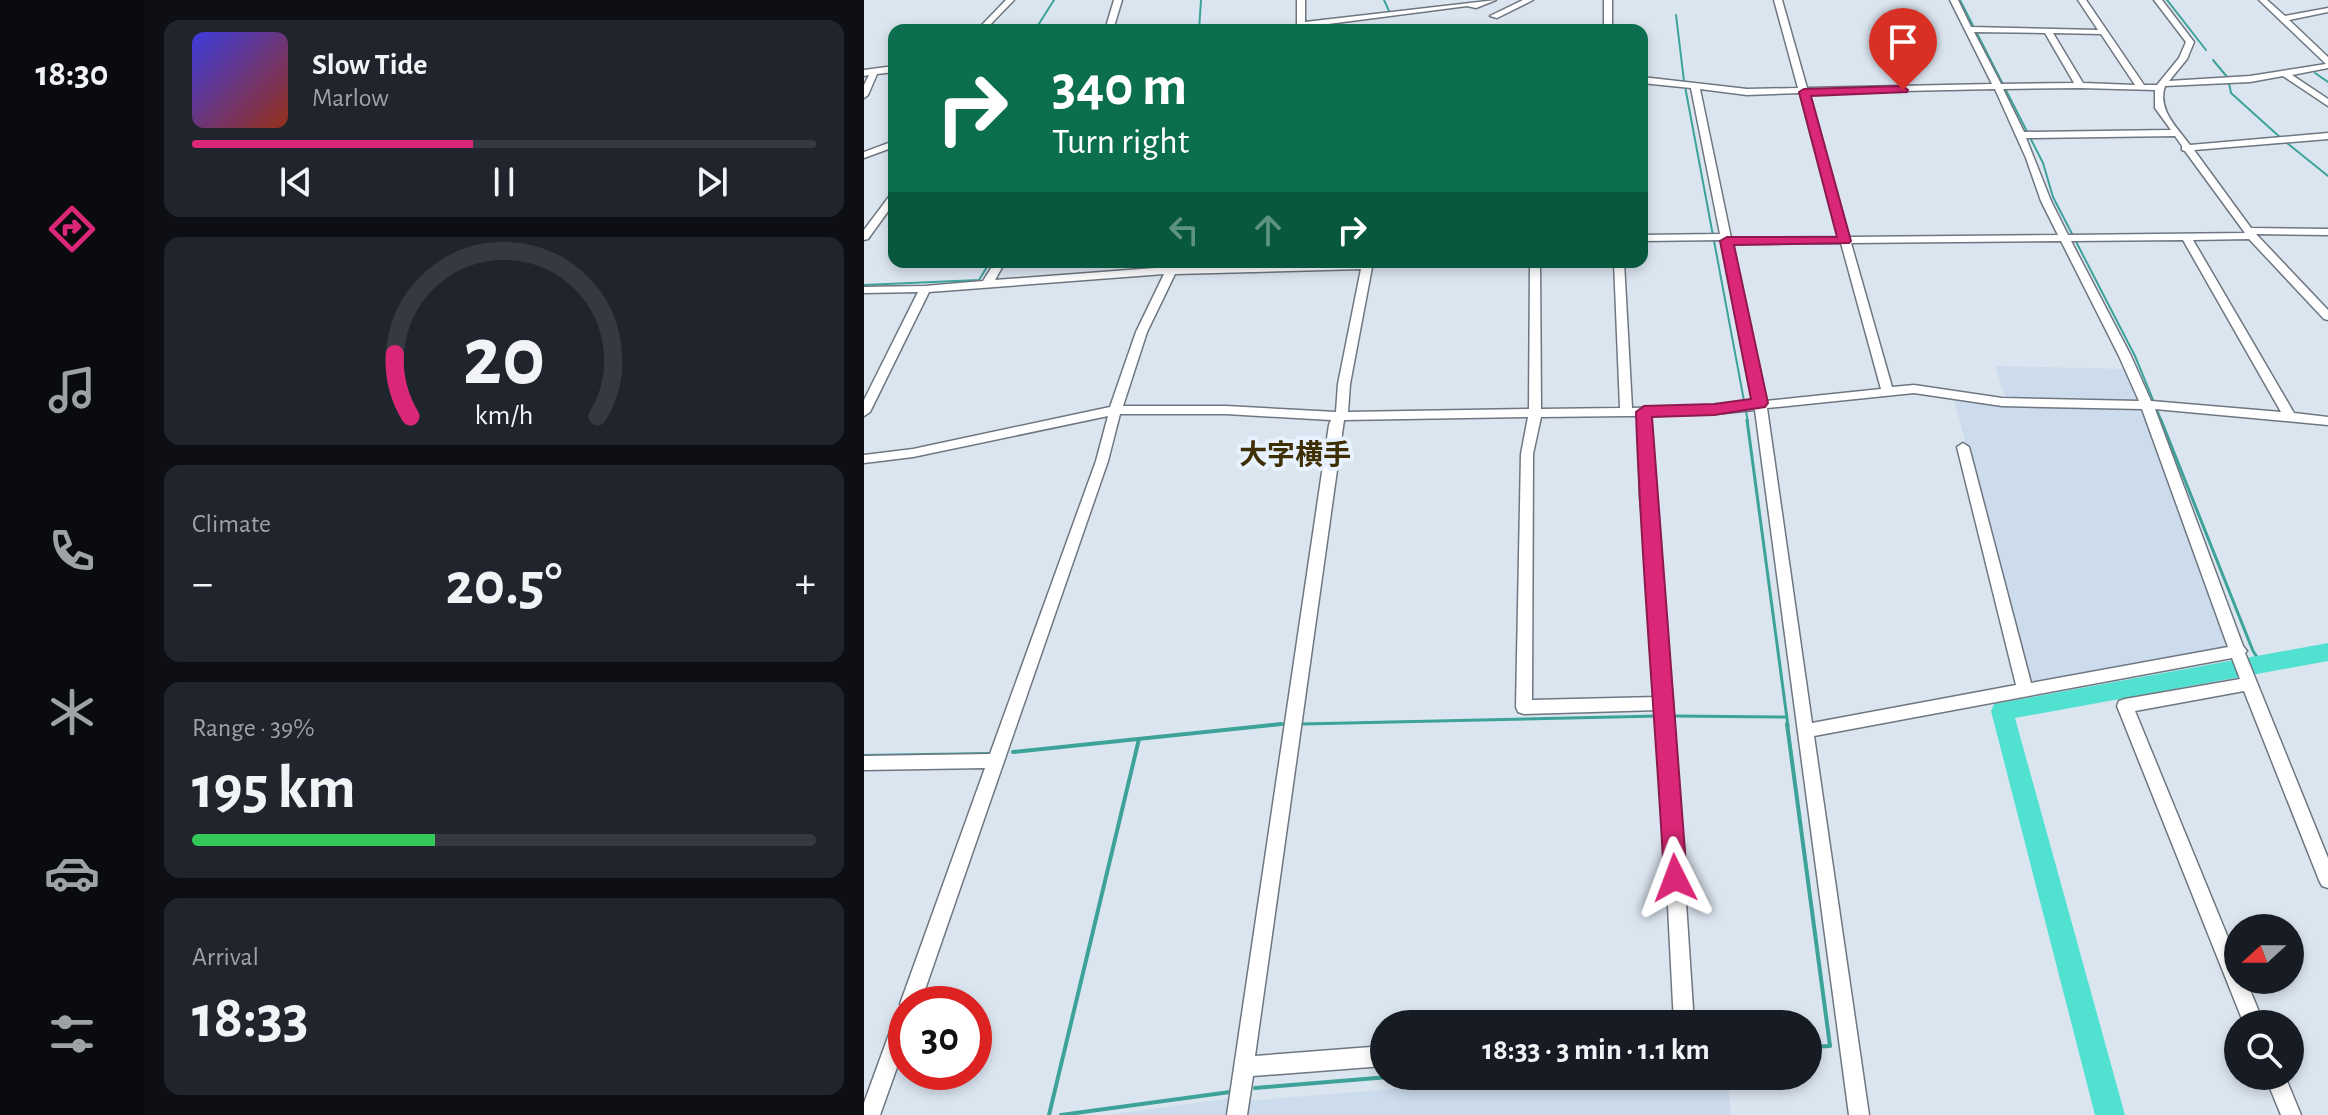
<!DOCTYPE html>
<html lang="en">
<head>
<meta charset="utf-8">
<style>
	:root { --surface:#171b24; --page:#20242c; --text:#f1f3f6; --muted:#9ea1a6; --line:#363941; --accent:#db2777 }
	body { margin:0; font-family:"Alegreya Sans","Noto Sans JP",sans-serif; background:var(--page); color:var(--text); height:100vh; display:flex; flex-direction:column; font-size:30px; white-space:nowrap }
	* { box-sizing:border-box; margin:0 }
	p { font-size:26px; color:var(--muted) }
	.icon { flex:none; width:44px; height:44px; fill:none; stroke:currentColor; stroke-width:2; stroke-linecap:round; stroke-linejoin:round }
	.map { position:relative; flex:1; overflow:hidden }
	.details { display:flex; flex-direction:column; gap:20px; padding:20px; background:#0d0f14; width:720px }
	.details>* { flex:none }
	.guide { position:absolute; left:24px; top:24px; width:760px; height:244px; border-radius:16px; box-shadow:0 4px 12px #0003; background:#0b6e4f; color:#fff; overflow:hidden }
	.needle { width:52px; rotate:249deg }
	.tools { position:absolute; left:1360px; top:914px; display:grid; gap:16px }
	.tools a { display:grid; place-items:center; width:80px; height:80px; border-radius:50%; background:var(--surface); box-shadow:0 4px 12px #0003; font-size:40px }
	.speed { position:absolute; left:24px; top:986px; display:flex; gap:16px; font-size:40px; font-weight:700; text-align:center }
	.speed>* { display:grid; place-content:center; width:104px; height:104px; border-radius:50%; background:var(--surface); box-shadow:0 4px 12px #0003; line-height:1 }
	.speed .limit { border:12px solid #d22; background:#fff; color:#111 }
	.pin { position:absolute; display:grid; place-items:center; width:68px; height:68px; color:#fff; margin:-82px -34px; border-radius:50% 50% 50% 0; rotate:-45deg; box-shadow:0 0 8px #0007 }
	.pin .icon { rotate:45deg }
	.me { position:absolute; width:88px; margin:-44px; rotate:357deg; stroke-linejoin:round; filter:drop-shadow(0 0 6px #0008) }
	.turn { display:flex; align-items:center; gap:28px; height:168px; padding:0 32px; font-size:36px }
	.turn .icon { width:104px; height:104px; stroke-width:2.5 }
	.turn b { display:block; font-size:56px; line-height:68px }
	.lanes { display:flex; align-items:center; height:76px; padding:0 32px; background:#0003; justify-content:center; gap:40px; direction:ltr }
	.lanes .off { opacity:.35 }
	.big { font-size:60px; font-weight:600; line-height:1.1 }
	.details .tile { flex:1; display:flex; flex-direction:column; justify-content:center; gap:12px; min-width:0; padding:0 28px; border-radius:16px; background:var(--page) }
	.details .dial { align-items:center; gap:0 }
	.dial svg { height:208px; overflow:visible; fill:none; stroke:var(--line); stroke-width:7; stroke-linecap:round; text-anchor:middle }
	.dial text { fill:var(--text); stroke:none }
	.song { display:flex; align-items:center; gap:24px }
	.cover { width:96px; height:96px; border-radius:12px; background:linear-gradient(135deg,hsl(240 70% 55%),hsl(10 70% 35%)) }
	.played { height:8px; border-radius:4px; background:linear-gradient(90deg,var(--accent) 45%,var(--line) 45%) }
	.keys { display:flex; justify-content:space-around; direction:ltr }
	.heat { display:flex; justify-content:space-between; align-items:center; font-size:44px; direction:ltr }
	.charge { height:12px; border-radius:6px; background:linear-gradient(90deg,#34c759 39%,var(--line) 0) }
	.trip { position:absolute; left:506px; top:1010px; width:452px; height:80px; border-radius:40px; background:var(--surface); box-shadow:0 4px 12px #0003; font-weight:600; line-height:80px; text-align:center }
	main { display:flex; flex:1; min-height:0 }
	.tabs { display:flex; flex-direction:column; width:144px; justify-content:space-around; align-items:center; background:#090b0e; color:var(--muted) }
	.tabs .icon { width:56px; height:56px }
	.tabs .on { color:var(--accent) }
	.tabs b { font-size:36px; color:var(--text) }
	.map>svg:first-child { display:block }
	.built { fill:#ccdced }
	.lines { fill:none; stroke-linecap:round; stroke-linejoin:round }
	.stream-far2 { stroke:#3da399; stroke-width:2 }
	.stream-far1 { stroke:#3da399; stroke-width:3 }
	.stream { stroke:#3da399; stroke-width:4 }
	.river { fill:#51e1d1; fill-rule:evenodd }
	.minor-casing { stroke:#6e7781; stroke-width:3 }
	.minor { fill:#fff; fill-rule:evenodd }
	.route { fill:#db2777; stroke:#8e194d; stroke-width:2 }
	.labels { text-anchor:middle; stroke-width:8; stroke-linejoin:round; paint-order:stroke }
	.quarter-label { font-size:28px; font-weight:bold; fill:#3f2f05; stroke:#e8f2fe }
</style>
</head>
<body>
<main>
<nav class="tabs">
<b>18:30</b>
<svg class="icon on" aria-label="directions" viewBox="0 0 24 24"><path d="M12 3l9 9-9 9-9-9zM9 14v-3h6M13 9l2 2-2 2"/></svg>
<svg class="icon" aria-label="music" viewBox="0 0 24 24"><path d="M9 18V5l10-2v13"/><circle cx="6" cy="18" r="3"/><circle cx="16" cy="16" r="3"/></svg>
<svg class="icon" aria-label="phone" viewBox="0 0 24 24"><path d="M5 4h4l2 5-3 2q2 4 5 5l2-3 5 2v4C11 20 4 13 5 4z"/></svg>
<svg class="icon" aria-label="climate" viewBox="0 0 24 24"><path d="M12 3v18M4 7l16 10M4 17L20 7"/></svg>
<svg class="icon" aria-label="car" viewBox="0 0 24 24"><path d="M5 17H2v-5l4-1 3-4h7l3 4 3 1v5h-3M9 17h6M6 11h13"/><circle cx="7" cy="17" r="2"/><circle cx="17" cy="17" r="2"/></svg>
<svg class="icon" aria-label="filters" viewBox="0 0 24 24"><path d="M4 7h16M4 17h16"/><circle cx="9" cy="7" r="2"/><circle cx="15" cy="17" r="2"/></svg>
</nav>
<section class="details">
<div class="tile">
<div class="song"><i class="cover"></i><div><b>Slow Tide</b><p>Marlow</p></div></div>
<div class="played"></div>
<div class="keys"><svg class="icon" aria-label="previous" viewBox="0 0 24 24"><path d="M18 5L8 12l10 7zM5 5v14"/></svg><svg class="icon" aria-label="pause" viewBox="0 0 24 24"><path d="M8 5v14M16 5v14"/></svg><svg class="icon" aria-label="next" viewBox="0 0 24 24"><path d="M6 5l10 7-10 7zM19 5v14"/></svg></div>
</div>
<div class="tile dial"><svg viewBox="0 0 100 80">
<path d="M14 69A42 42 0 1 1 86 69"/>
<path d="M14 69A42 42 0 0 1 8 45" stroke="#db2777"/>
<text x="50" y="56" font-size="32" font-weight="700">20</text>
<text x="50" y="72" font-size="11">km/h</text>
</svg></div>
<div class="tile"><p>Climate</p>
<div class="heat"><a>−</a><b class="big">20.5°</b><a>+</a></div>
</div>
<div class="tile"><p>Range · 39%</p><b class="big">195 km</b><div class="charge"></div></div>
<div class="tile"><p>Arrival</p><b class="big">18:33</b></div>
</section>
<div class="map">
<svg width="1464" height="1115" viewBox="0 0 1464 1115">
	<rect width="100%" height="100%" fill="#dbe5f0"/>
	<g class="built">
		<polygon points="1131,366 1264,369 1279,402 1142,399"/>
		<polygon points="1089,395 1280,408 1369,648 1165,686"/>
		<polygon points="686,1076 863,1076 867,1115 381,1115 383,1101"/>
		<polygon points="368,1098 365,1115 244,1115"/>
	</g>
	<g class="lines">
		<g class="stream-far2">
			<polyline points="520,0 526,13"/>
			<polyline points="1096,0 1179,163 1189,197 1271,356 1298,422"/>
			<polyline points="1303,0 1342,50"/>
			<polyline points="812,15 820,81 884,422"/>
			<polyline points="171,30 190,0"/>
			<polyline points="335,30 337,0"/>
			<polyline points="1349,60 1364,78 1367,93 1418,139"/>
			<polyline points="1451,73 1464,82"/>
			<polyline points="1423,143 1464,176"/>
			<polyline points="0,285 115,280 126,262"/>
		</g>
		<g class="stream-far1">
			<polyline points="883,420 924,726"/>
			<polyline points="1297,420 1389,651 1397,663"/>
			<polyline points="811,716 922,717"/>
			<polyline points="438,724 795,716"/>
			<polyline points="398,726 419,724"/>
		</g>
		<g class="stream">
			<polyline points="923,724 966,1046 944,1047"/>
			<polyline points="149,752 417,724"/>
			<polyline points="0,756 125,754"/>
			<polyline points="391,1088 537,1076"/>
			<polyline points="185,1115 275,739"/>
			<polyline points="197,1115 366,1092"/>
		</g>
		<polygon class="river" points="1464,643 1464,661 1151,718 1261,1115 1231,1115 1127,711 1130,704"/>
		<g class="minor-casing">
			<g id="minor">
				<polygon points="142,0 150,0 121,30 113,30"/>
				<polygon points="250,0 258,0 249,30 241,30"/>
				<polygon points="433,0 441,0 441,22 632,0 612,8 603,6 441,27 441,30 433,30"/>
				<polygon points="659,0 669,0 633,18 626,16"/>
				<rect x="740" y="0" width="8" height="30"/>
				<path d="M910,0H918L943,88L1128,84L1086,0H1094L1107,27L1234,30L1214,0H1222L1280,85H1293L1315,58L1322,42L1290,0H1298L1330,42L1323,59L1305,81L1386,76L1462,64L1395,0H1403L1421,16L1464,8V12L1425,20L1464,57V68L1428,75L1464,99V106L1419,76L1386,82L1301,86C1293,110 1313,127 1326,145L1464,133V139L1330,150L1387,228L1464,229V235L1392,234L1464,310V320L1460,319L1385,239L1329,240L1430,413L1464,417V425L1291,409L1379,646L1383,651L1381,653L1464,858V888L1458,886L1455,880L1380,691L1271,711L1374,962V980H1382L1400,1024H1380L1253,706L1255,701L1261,699L1376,679L1368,658L950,736L1005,1115H985L891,410L850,414L786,416L790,496L809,703L830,1024H810L794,710L660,714L654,712L652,707L657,454L664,417L480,420L391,1056L520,1046V1066L389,1076L383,1115H363L465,425L467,420L362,414H256L244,461L56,1004H42V1042L16,1115H0V1103L32,1015L38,1007L36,1004L121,768L0,770V756L126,754L232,461L244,416L49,457L0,463V455L49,449L246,407L272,332L300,274L65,292L6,412L0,416V400L54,292L0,293V287L61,286L119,281L131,262H141L131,280L304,267L308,262H318L315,267L509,262L486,384L484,412L665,409L666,262H676L677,409L756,408L750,262H760L768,408L850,406L890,402L857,240L778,241V235L856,234L827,88L778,83V77L883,89L934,88ZM1110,32L1181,33L1210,83L1137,84ZM1189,33L1237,34L1271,85L1219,83ZM1216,88L1291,90V108L1307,130L1160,132L1139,89ZM836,89L883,95L936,93L975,237L867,238ZM1131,89L1162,158L1177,201L1194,235L985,237L944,93ZM1311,136L1318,146V150L1321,151L1381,233L1204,235L1187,201L1162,138ZM1319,240L1417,412L1287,401L1267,356L1207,241ZM1197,241L1255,356L1275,401L1138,398L1050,385L1028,387L987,243ZM977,243L1017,389L902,401L868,244ZM497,269L474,384L472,412L362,406H259L283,332L311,274ZM1050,393L1138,406L1278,409L1364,647L1167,683L1105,447L1099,443L1093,447L1152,685L948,723L903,408ZM762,416H774L776,496L793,697L668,700L669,454L677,417Z"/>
				<polygon points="30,66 30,72 13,74 4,95 0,98 0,85 5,75 0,76 0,70"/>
				<polygon points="30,141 30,147 0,158 0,152"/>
				<polygon points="30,193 30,203 4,239 0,240 0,230 27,194"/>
				<polygon points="1401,1076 1421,1076 1437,1115 1417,1115"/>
			</g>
		</g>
		<use href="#minor" class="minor"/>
	</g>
	<path class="route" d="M1039,86L1044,90L1043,92L947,96L987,241L985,243L870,245L904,403L901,407L850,415L788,417L823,878L819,886L811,889L803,886L800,878C792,723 777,567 772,412L780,406L850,404L887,399L856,241L863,237H973L935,92L940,89Z"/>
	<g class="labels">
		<g class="quarter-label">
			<text x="431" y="464">大字横手</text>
		</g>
	</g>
</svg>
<div class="tools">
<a><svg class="needle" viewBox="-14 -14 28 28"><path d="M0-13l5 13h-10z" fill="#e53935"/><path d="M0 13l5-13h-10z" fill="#9ea1a6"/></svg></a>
<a><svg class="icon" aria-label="search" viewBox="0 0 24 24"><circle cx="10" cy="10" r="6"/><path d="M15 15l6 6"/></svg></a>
</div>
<div class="speed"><div class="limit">30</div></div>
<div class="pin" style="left:1039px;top:90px;background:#d93025"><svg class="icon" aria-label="arrive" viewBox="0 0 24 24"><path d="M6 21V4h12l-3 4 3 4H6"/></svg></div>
<svg class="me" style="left:811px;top:878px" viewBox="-20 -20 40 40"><path d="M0-17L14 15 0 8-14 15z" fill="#db2777" stroke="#fff" stroke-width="4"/></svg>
<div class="trip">18:33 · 3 min · 1.1 km</div>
<div class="guide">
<div class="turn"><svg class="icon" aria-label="right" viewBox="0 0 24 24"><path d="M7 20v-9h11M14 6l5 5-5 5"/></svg><div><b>340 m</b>Turn right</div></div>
<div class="lanes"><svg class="icon off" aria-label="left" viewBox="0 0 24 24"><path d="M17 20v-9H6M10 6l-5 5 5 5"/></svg><svg class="icon off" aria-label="ahead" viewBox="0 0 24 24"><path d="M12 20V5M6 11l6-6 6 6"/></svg><svg class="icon" aria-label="right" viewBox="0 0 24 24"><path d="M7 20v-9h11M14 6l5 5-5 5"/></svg></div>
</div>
</div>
</main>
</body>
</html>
